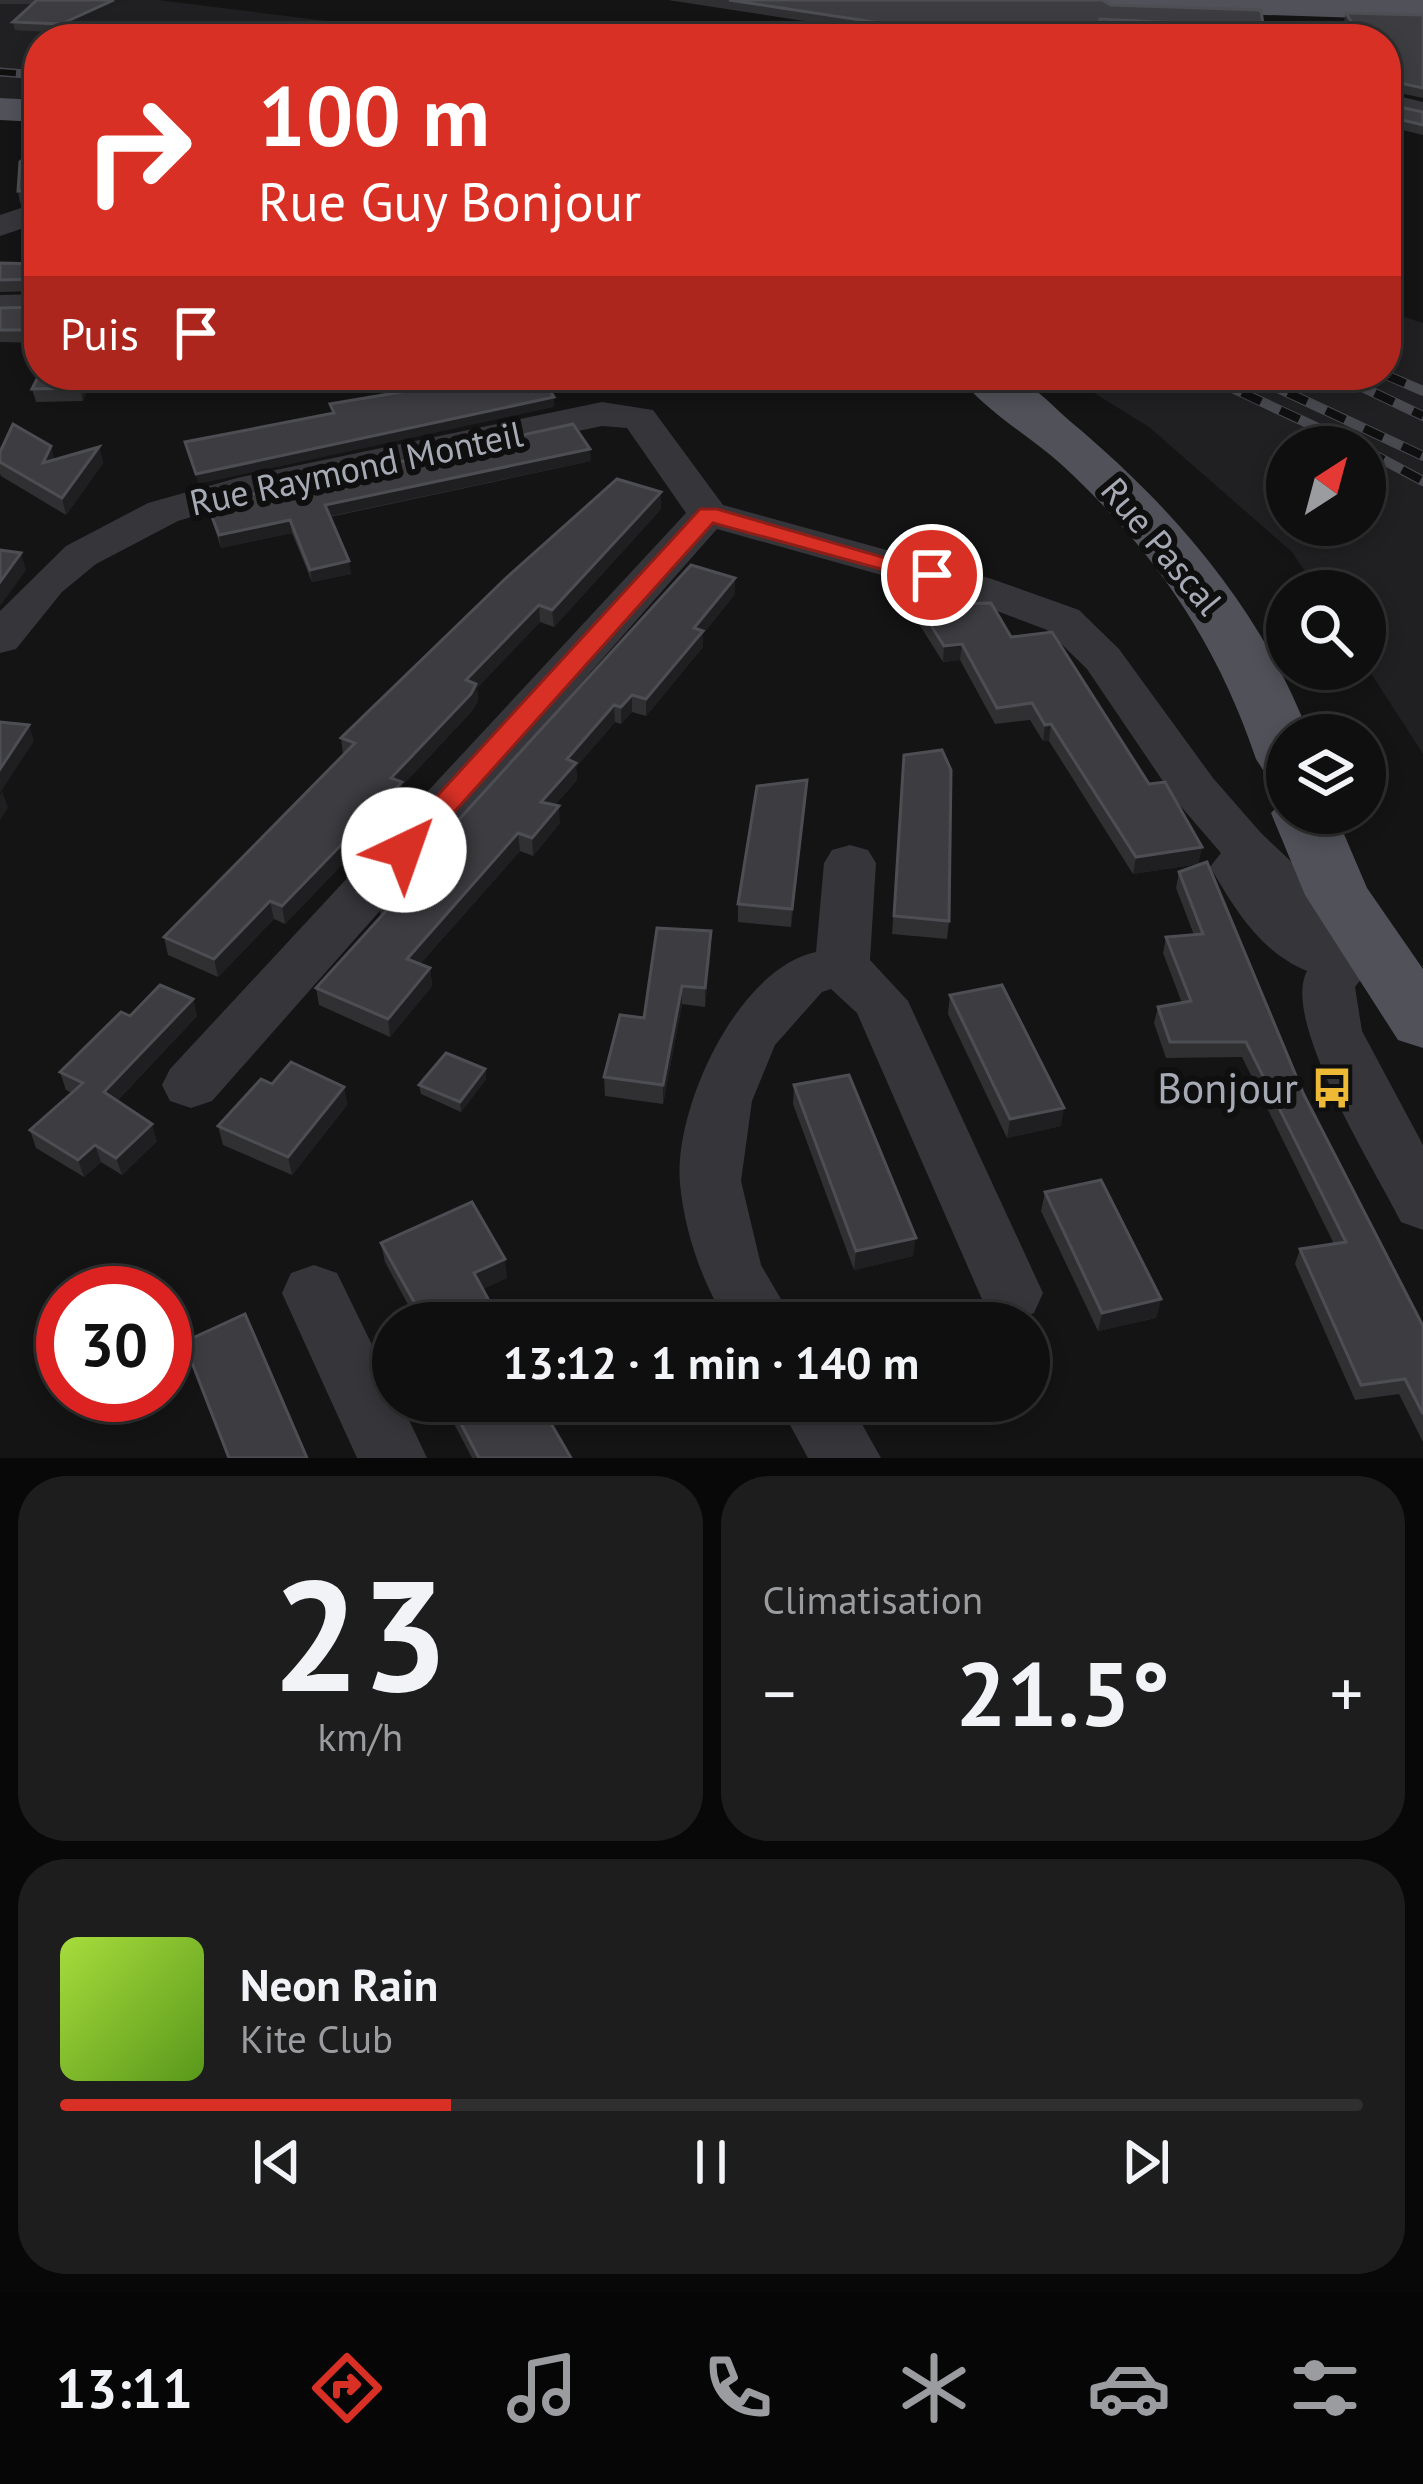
<!DOCTYPE html>
<html lang="fr">
<head>
<meta charset="utf-8">
<style>
	:root { --surface:#0f0f10; --page:#1d1d1e; --text:#f1f3f6; --muted:#9b9c9f; --line:#2f2f30; --accent:#d93025 }
	body { margin:0; font-family:"PT Sans",sans-serif; background:var(--page); color:var(--text); height:100vh; display:flex; flex-direction:column; font-size:45px; white-space:nowrap }
	* { box-sizing:border-box; margin:0 }
	p { font-size:39px; color:var(--muted) }
	.icon { flex:none; width:66px; height:66px; fill:none; stroke:currentColor; stroke-width:2; stroke-linecap:round; stroke-linejoin:round }
	.map { position:relative; height:1458px; overflow:hidden }
	.side { display:flex; flex-direction:column; gap:18px; padding:18px; background:#080809; flex:1 }
	.side>* { flex:none }
	.hud { position:absolute; left:24px; top:24px; width:1377px; height:366px; border-radius:48px; box-shadow:0 6px 18px #0003,0 0 0 3px var(--line); background:#d93025; color:#fff; overflow:hidden }
	.needle { width:78px; rotate:36deg }
	.tools { position:absolute; left:1266px; top:426px; display:grid; gap:24px }
	.tools a { display:grid; place-items:center; width:120px; height:120px; border-radius:50%; background:var(--surface); box-shadow:0 6px 18px #0003,0 0 0 3px var(--line); font-size:60px }
	.speed { position:absolute; left:36px; top:1266px; display:flex; gap:24px; font-size:60px; font-weight:700; text-align:center }
	.speed>* { display:grid; place-content:center; width:156px; height:156px; border-radius:50%; background:var(--surface); box-shadow:0 6px 18px #0003,0 0 0 3px var(--line); line-height:1 }
	.speed .limit { border:18px solid #d22; background:#fff; color:#111 }
	.pin { position:absolute; display:grid; place-items:center; width:102px; height:102px; color:#fff; margin:-51px; border:6px solid #fff; border-radius:50%; box-shadow:0 3px 12px #0007 }
	.me { position:absolute; width:132px; margin:-66px; rotate:42deg; stroke-linejoin:round; filter:drop-shadow(0 0 9px #0008) }
	.turn { display:flex; align-items:center; gap:42px; height:252px; padding:0 36px; font-size:54px }
	.turn .icon { width:156px; height:156px; stroke-width:2.5 }
	.turn b { display:block; font-size:84px; line-height:102px }
	.then { display:flex; align-items:center; height:114px; padding:0 36px; background:#0003; gap:24px; font-size:45px }
	.big { font-size:90px; font-weight:600; line-height:1.1 }
	.side .card { flex:1; display:flex; flex-direction:column; justify-content:center; gap:18px; min-width:0; padding:0 42px; border-radius:48px; background:var(--page) }
	.side .dial { align-items:center; gap:0 }
	.dial b { font-size:156px; line-height:1 }
	.song { display:flex; align-items:center; gap:36px }
	.cover { width:144px; height:144px; border-radius:18px; background:linear-gradient(135deg,hsl(80 70% 55%),hsl(90 70% 35%)) }
	.played { height:12px; border-radius:6px; background:linear-gradient(90deg,var(--accent) 30%,var(--line) 30%) }
	.keys { display:flex; justify-content:space-around; direction:ltr }
	.heat { display:flex; justify-content:space-between; align-items:center; font-size:66px; direction:ltr }
	.side .tiles { flex:1; display:grid; gap:18px; grid-template-columns:1fr 1fr }
	.card:last-child { grid-column:span 2 }
	.trip { position:absolute; left:372px; top:1302px; width:678px; height:120px; border-radius:60px; background:var(--surface); box-shadow:0 6px 18px #0003,0 0 0 3px var(--line); font-weight:600; line-height:120px; text-align:center }
	.menu { display:flex; height:192px; justify-content:space-around; align-items:center; background:#060606; color:var(--muted) }
	.menu .icon { width:84px; height:84px }
	.menu .active { color:var(--accent) }
	.menu b { font-size:54px; color:var(--text) }
	.map>svg:first-child { display:block }
	.built { fill:#202022; fill-rule:evenodd }
	.lines { fill:none; stroke-linecap:round; stroke-linejoin:round }
	.minor { fill:#35353a; fill-rule:evenodd }
	.major { fill:#515259; fill-rule:evenodd }
	.rail-far1-casing { stroke:#48494f; stroke-width:9 }
	.rail-casing { stroke:#48494f; stroke-width:10 }
	.rail-far1 { stroke:#0f0f10; stroke-width:6; stroke-dasharray:16; stroke-linecap:butt }
	.rail { stroke:#0f0f10; stroke-width:8; stroke-dasharray:21; stroke-linecap:butt }
	.wall { fill:#303033 }
	.shaded-wall { fill:#1f1f21 }
	.building { fill:#3d3d41; stroke:#4d4e53; stroke-width:3 }
	.route { fill:#d93025; stroke:#8d1f18; stroke-width:3 }
	.labels { text-anchor:middle; stroke-width:12; stroke-linejoin:round; paint-order:stroke }
	.street-label { font-size:36px; fill:#a6aab5; stroke:#0f0f10 }
	.near-poi-label { font-size:42px; fill:#a6aab5; stroke:#0f0f10; text-anchor:end }
</style>
</head>
<body>
<div class="map">
<svg width="1423" height="1458" viewBox="0 0 1423 1458">
	<rect width="100%" height="100%" fill="#141415"/>
	<g class="built">
		<polygon points="0,0 158,0 472,39 39,39 39,101 0,98"/>
		<path d="M1386,311L1423,323V754L1365,664V591H1318L1292,552L1149,427L1065,375H1386ZM1287,447H1365V525H1287Z"/>
	</g>
	<g class="lines">
		<g class="minor">
			<polygon points="1386,93 1423,102 1423,120 1386,111"/>
			<polygon points="39,202 39,223 0,236 0,215"/>
			<polygon points="39,294 39,316 0,317 0,295"/>
			<path d="M602,402L653,410L723,505L992,579L1079,610L1119,649L1213,778L1261,833L1300,870L1390,934L1398,948C1387,967 1368,968 1355,987L1362,1031L1423,1145V1230L1401,1222C1376,1171 1280,1020 1307,971C1260,952 1235,909 1210,867L1221,853L1177,802L1087,669L1047,630L960,597L717,529L212,1101L191,1108L170,1101L162,1085L170,1069L686,513L627,428L602,426L245,501L178,521L96,564L62,592L16,649L0,653V611L66,546L148,503L237,478Z"/>
			<path d="M850,845L868,850L876,863L870,960L908,1001L1043,1293L1034,1313L1011,1321L988,1313L857,1013L831,989L822,992L775,1045L752,1101L741,1181L761,1265L795,1323H727C702,1281 685,1234 680,1184C673,1109 738,968 816,952L824,863L832,850Z"/>
			<polygon points="314,1265 337,1273 393,1388 393,1401 400,1401 427,1458 357,1458 282,1293 291,1273"/>
			<polygon points="777,1401 849,1401 881,1458 808,1458"/>
		</g>
		<g class="major">
			<polygon points="1093,0 1423,0 1423,20 1110,10"/>
			<polygon points="0,98 39,100 39,122 0,120"/>
			<path d="M958,375C974,375 1000,370 1013,376C1034,385 1055,408 1071,422C1173,507 1262,610 1309,735H1287V779L1265,773L1256,759C1217,642 1153,549 1062,465C1030,436 983,410 958,375Z"/>
			<polygon points="1287,796 1287,813 1335,813 1367,888 1423,969 1423,1048 1398,1040 1305,895 1271,813"/>
		</g>
		<g class="rail-far1-casing">
			<polyline id="rail-far1" points="0,72 39,75"/>
		</g>
		<g class="rail-casing">
			<g id="rail">
				<polyline points="1204,375 1359,447"/>
				<polyline points="1250,375 1423,456"/>
				<polyline points="1337,375 1423,416"/>
				<polyline points="1386,375 1423,391"/>
				<polyline points="1365,450 1423,481"/>
			</g>
		</g>
		<use href="#rail-far1" class="rail-far1"/>
		<use href="#rail" class="rail"/>
	</g>
	<g class="wall">
		<polygon points="0,0 133,0 63,33 15,30 13,22 33,4 0,4"/>
		<polygon points="668,0 1102,0 1111,5 1265,39 1177,39 1177,33 1100,29 1099,38 922,39"/>
		<polygon points="1346,13 1423,15 1423,98 1386,90 1386,39 1354,39 1344,22"/>
		<polygon points="1386,104 1423,112 1423,135 1386,126"/>
		<polygon points="39,145 39,202 20,203 18,191"/>
		<polygon points="0,263 39,264 39,291 0,292"/>
		<polygon points="39,307 39,343 0,342 0,308"/>
		<polygon points="105,375 97,393 86,393 83,401 36,402 32,389"/>
		<polygon points="145,375 184,375 183,378"/>
		<polygon points="51,446 54,460 99,447 103,463 66,515 1,476 0,473 0,452"/>
		<polygon points="591,461 330,517 351,574 312,582 292,533 221,548 207,504"/>
		<polygon points="661,509 554,627 540,622 477,688 478,701 472,711 402,786 404,800 285,924 274,919 218,977 168,955 164,937 343,755 341,738"/>
		<polygon points="735,578 735,594 703,634 703,647 646,716 632,712 621,724 615,722 576,767 577,780 555,805 560,823 533,856 520,851 420,964 430,968 432,986 390,1037 319,1005 316,988 381,917 379,907"/>
		<polygon points="918,605 1011,637 1149,784 1202,847 1198,864 1133,874 1049,741 1043,741 1030,720 995,724 960,660 943,662 917,621"/>
		<polygon points="904,755 949,921 947,939 892,934"/>
		<polygon points="806,798 791,927 738,922 738,904"/>
		<polygon points="1179,872 1304,1095 1423,1326 1423,1442 1399,1394 1355,1400 1295,1264 1300,1249 1334,1244 1242,1057 1166,1058 1154,1023 1158,1007 1182,1003 1163,953 1166,937 1194,935 1176,888"/>
		<polygon points="711,949 705,1007 682,1004 663,1104 605,1096 604,1077 644,1018"/>
		<polygon points="950,995 1061,1126 1007,1138 948,1014"/>
		<polygon points="193,999 197,1016 117,1101 157,1141 122,1175 101,1162 84,1177 36,1148 30,1130 72,1093 66,1090 60,1072 130,1016"/>
		<polygon points="485,1069 486,1079 461,1112 421,1094 419,1085"/>
		<polygon points="272,1084 344,1087 347,1105 292,1175 223,1145 218,1126"/>
		<polygon points="794,1085 913,1256 854,1270 793,1104"/>
		<polygon points="1045,1192 1161,1299 1156,1318 1098,1331 1041,1211"/>
		<polygon points="381,1243 507,1278 482,1289 501,1323 418,1323 385,1262"/>
		<polygon points="442,1401 538,1401 571,1458 472,1458"/>
	</g>
	<g class="shaded-wall">
		<polygon points="114,0 133,0 63,33 61,24"/>
		<polygon points="96,375 105,375 97,393 94,381"/>
		<polygon points="84,381 86,393 83,401 80,388"/>
		<polygon points="554,397 554,407 198,484 196,474"/>
		<polygon points="51,446 55,463 43,463"/>
		<polygon points="99,447 103,463 66,515 62,498"/>
		<polygon points="590,449 591,461 326,517 325,505"/>
		<polygon points="661,492 661,509 554,627 552,610"/>
		<polygon points="290,520 292,533 221,548 219,535"/>
		<polygon points="21,553 26,570 0,606 0,582"/>
		<polygon points="349,561 351,574 312,582 310,570"/>
		<polygon points="735,578 735,594 703,634 703,647 646,716 646,699 694,628"/>
		<polygon points="539,605 540,622 477,688 478,701 472,711 402,786 404,800 285,924 282,906 391,778 466,680"/>
		<polygon points="962,644 960,660 943,662 944,646"/>
		<polygon points="632,695 632,712 621,724 621,707"/>
		<polygon points="614,705 615,722 576,767 577,780 542,820 541,802 567,759"/>
		<polygon points="1051,724 1049,741 1043,741 1045,725"/>
		<polygon points="29,725 34,741 0,793 0,769"/>
		<polygon points="807,780 806,798 791,927 792,909"/>
		<polygon points="2,791 8,808 0,820 0,795"/>
		<polygon points="559,806 560,823 533,856 532,838"/>
		<polygon points="518,833 520,851 409,976 407,959"/>
		<polygon points="1202,847 1198,864 1133,874 1136,857"/>
		<polygon points="270,901 274,919 218,977 214,959"/>
		<polygon points="711,931 711,949 705,1007 705,988"/>
		<polygon points="430,968 432,986 390,1037 388,1019"/>
		<polygon points="682,986 682,1004 663,1104 663,1085"/>
		<polygon points="193,999 197,1016 109,1109 104,1092"/>
		<polygon points="485,1069 486,1079 461,1112 460,1102"/>
		<polygon points="344,1087 347,1105 292,1175 288,1157"/>
		<polygon points="1064,1108 1061,1126 1007,1138 1010,1119"/>
		<polygon points="152,1124 157,1141 122,1175 116,1158"/>
		<polygon points="95,1145 101,1162 84,1177 78,1160"/>
		<polygon points="916,1238 913,1256 854,1270 856,1251"/>
		<polygon points="505,1259 507,1278 477,1292 474,1273"/>
		<polygon points="1161,1299 1156,1318 1098,1331 1102,1313"/>
	</g>
	<g class="building">
		<polygon points="37,0 114,0 61,24 13,22"/>
		<polygon points="729,0 1102,0 1111,5 1261,10 1265,39 1178,39 1178,23 1100,19 1100,29 1085,28 1085,39 985,39"/>
		<polygon points="1346,13 1423,15 1423,88 1386,80 1386,39 1362,39"/>
		<polygon points="1386,104 1423,112 1423,125 1386,116"/>
		<polygon points="39,145 39,189 18,191 20,162"/>
		<polygon points="0,263 39,264 39,279 0,280"/>
		<polygon points="39,307 39,330 0,330 0,308"/>
		<polygon points="39,375 96,375 94,381 84,381 80,388 32,389"/>
		<polygon points="501,375 539,375 554,397 196,474 185,442 334,413 330,404"/>
		<polygon points="13,424 51,446 43,463 99,447 62,498 0,462 0,452"/>
		<polygon points="573,424 590,449 325,505 349,561 310,570 290,520 219,535 207,504"/>
		<polygon points="617,479 661,492 552,610 539,605 466,680 476,684 471,694 391,778 402,782 282,906 270,901 214,959 164,937 355,743 341,738 505,579"/>
		<polygon points="0,550 21,553 0,582"/>
		<polygon points="691,565 735,578 694,628 703,631 646,699 632,695 621,707 614,705 567,759 576,763 541,802 559,806 532,838 518,833 407,959 430,968 388,1019 316,988 387,910 379,907"/>
		<polygon points="991,603 1011,637 1052,632 1149,784 1165,782 1202,847 1136,857 1051,724 1045,725 1032,703 997,708 962,644 944,646 918,605"/>
		<polygon points="0,722 29,725 0,769"/>
		<polygon points="942,750 951,770 949,921 894,916 904,755"/>
		<polygon points="807,780 792,909 738,904 757,786"/>
		<polygon points="1207,862 1304,1095 1423,1326 1423,1414 1405,1379 1361,1385 1300,1249 1346,1242 1246,1042 1170,1042 1158,1007 1191,1001 1166,937 1203,934 1179,872"/>
		<polygon points="657,928 711,931 705,988 682,986 663,1085 604,1077 620,1015 644,1018"/>
		<polygon points="160,985 193,999 104,1092 152,1124 116,1158 95,1145 78,1160 30,1130 83,1083 60,1072 121,1012 130,1016"/>
		<polygon points="1002,985 1064,1108 1010,1119 950,995"/>
		<polygon points="446,1053 485,1069 460,1102 419,1085"/>
		<polygon points="291,1062 344,1087 288,1157 218,1126 261,1079 272,1084"/>
		<polygon points="849,1075 916,1238 856,1251 794,1085"/>
		<polygon points="1101,1180 1161,1299 1102,1313 1045,1192"/>
		<polygon points="472,1202 505,1259 474,1273 501,1323 426,1323 381,1243"/>
		<polygon points="245,1314 307,1458 229,1458 184,1342"/>
		<polygon points="449,1401 538,1401 571,1458 479,1458"/>
	</g>
	<polygon class="route" points="700,509 717,509 944,575 932,583 713,523 414,857 394,857 389,850 394,843"/>
	<defs>
		<g id="bus-bare" transform="scale(3.24)"><path d="M-5-6H5V4H4V6H2V4H-2V6H-4V4H-5ZM-3.5-4V0h7V-4ZM-3.5 1.2v1.5H-2V1.2ZM2 1.2v1.5H3.5V1.2Z" fill="#eeb934" stroke="#0f0f10" stroke-width="2.5" paint-order="stroke"/></g>
	</defs>
	<g fill-rule="evenodd">
		<use href="#bus-bare" x="1332" y="1088"/>
	</g>
	<g class="labels">
		<g class="street-label">
			<text transform="translate(356 468) rotate(-12)" y="13">Rue Raymond Monteil</text>
			<text transform="translate(1162 546) rotate(50)" y="13">Rue Pascal</text>
		</g>
		<g class="near-poi-label">
			<text x="1298" y="1103">Bonjour</text>
		</g>
	</g>
</svg>
<div class="tools">
<a><svg class="needle" viewBox="-14 -14 28 28"><path d="M0-13l5 13h-10z" fill="#e53935"/><path d="M0 13l5-13h-10z" fill="#9b9c9f"/></svg></a>
<a><svg class="icon" aria-label="search" viewBox="0 0 24 24"><circle cx="10" cy="10" r="6"/><path d="M15 15l6 6"/></svg></a>
<a><svg class="icon" aria-label="layers" viewBox="0 0 24 24"><path d="M12 4l9 5-9 5-9-5zM3 14l9 5 9-5"/></svg></a>
</div>
<div class="speed"><div class="limit">30</div></div>
<div class="pin" style="left:932px;top:575px;background:#d93025"><svg class="icon" aria-label="arrive" viewBox="0 0 24 24"><path d="M6 21V4h12l-3 4 3 4H6"/></svg></div>
<svg class="me" style="left:404px;top:850px" viewBox="-20 -20 40 40"><circle r="19" fill="#fff"/><path d="M0-13L10 11 0 6-10 11z" fill="#d93025"/></svg>
<div class="trip">13:12 · 1 min · 140 m</div>
<div class="hud">
<div class="turn"><svg class="icon" aria-label="right" viewBox="0 0 24 24"><path d="M7 20v-9h11M14 6l5 5-5 5"/></svg><div><b>100 m</b>Rue Guy Bonjour</div></div>
<div class="then">Puis<svg class="icon" aria-label="arrive" viewBox="0 0 24 24"><path d="M6 21V4h12l-3 4 3 4H6"/></svg></div>
</div>
</div>
<section class="side">
<div class="tiles">
<div class="card dial"><b>23</b><p>km/h</p></div>
<div class="card"><p>Climatisation</p>
<div class="heat"><a>−</a><b class="big">21.5°</b><a>+</a></div>
</div>
<div class="card">
<div class="song"><i class="cover"></i><div><b>Neon Rain</b><p>Kite Club</p></div></div>
<div class="played"></div>
<div class="keys"><svg class="icon" aria-label="previous" viewBox="0 0 24 24"><path d="M18 5L8 12l10 7zM5 5v14"/></svg><svg class="icon" aria-label="pause" viewBox="0 0 24 24"><path d="M8 5v14M16 5v14"/></svg><svg class="icon" aria-label="next" viewBox="0 0 24 24"><path d="M6 5l10 7-10 7zM19 5v14"/></svg></div>
</div>
</div>
</section>
<nav class="menu">
<b>13:11</b>
<svg class="icon active" aria-label="directions" viewBox="0 0 24 24"><path d="M12 3l9 9-9 9-9-9zM9 14v-3h6M13 9l2 2-2 2"/></svg>
<svg class="icon" aria-label="music" viewBox="0 0 24 24"><path d="M9 18V5l10-2v13"/><circle cx="6" cy="18" r="3"/><circle cx="16" cy="16" r="3"/></svg>
<svg class="icon" aria-label="phone" viewBox="0 0 24 24"><path d="M5 4h4l2 5-3 2q2 4 5 5l2-3 5 2v4C11 20 4 13 5 4z"/></svg>
<svg class="icon" aria-label="climate" viewBox="0 0 24 24"><path d="M12 3v18M4 7l16 10M4 17L20 7"/></svg>
<svg class="icon" aria-label="car" viewBox="0 0 24 24"><path d="M5 17H2v-5l4-1 3-4h7l3 4 3 1v5h-3M9 17h6M6 11h13"/><circle cx="7" cy="17" r="2"/><circle cx="17" cy="17" r="2"/></svg>
<svg class="icon" aria-label="filters" viewBox="0 0 24 24"><path d="M4 7h16M4 17h16"/><circle cx="9" cy="7" r="2"/><circle cx="15" cy="17" r="2"/></svg>
</nav>
</body>
</html>
